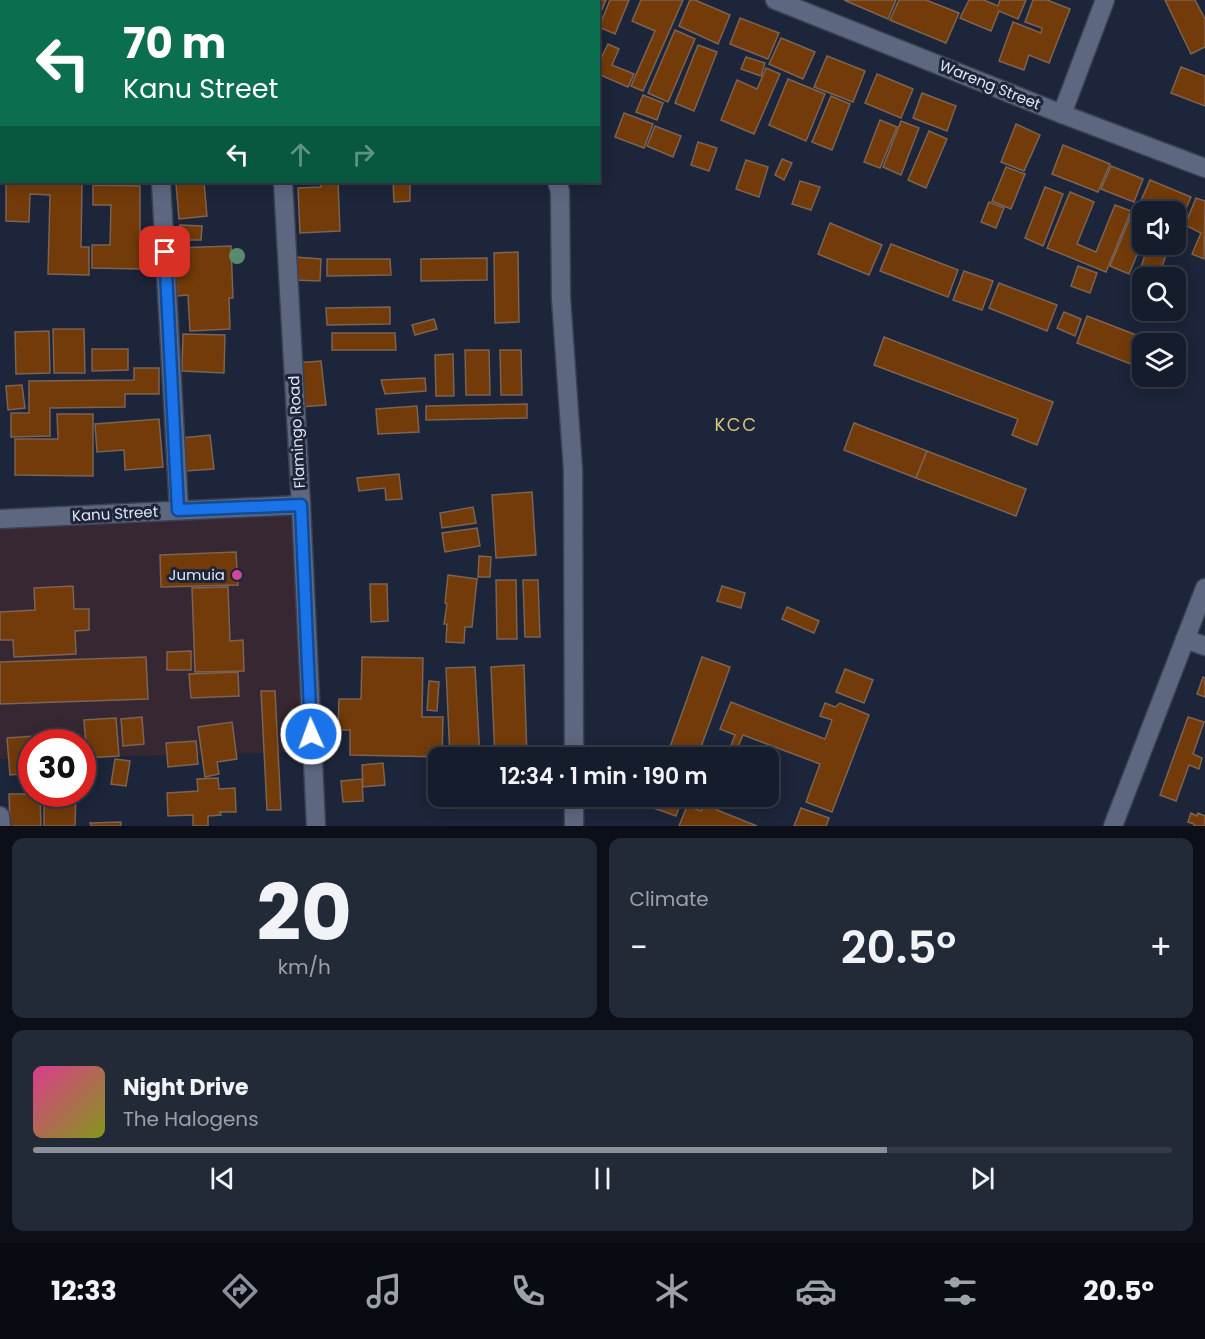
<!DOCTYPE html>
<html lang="en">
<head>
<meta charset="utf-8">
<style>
	:root { --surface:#151c2b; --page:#222937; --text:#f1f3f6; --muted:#9da1a9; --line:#343a47; --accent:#8c9099 }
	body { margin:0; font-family:Poppins,sans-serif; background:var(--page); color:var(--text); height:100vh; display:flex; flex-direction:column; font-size:22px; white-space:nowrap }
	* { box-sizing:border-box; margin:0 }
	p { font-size:20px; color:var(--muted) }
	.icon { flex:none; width:33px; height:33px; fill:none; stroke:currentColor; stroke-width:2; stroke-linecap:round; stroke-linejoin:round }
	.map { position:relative; height:826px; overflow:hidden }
	.details { display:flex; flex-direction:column; gap:12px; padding:12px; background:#0c0f18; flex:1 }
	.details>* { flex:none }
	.top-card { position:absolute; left:0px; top:0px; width:600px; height:183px; box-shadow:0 3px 15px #0003,0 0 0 2px var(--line); background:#0b6e4f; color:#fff; overflow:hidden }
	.controls { position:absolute; left:1132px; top:201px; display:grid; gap:12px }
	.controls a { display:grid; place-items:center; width:54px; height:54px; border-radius:12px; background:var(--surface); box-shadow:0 3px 15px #0003,0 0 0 2px var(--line); font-size:30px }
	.speed { position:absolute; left:18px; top:729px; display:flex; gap:12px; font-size:30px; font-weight:700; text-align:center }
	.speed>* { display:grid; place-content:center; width:78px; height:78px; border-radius:50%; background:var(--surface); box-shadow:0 3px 15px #0003,0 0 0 2px var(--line); line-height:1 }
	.speed .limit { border:9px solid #d22; background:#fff; color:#111 }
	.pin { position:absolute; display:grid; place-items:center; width:51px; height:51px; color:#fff; margin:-26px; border-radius:12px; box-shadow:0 3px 9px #0006 }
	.me { position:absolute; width:66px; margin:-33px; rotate:358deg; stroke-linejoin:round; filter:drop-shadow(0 0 4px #0008) }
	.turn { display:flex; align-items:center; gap:21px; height:126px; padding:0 24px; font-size:27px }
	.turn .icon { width:78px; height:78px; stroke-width:2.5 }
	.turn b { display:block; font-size:42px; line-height:51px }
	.lanes { display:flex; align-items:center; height:57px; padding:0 24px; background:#0003; justify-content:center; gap:30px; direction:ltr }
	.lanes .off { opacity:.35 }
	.big { font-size:45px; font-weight:600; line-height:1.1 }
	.details .tile { flex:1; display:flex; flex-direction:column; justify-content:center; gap:9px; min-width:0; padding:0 21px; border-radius:12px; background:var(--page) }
	.details .dial { align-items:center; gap:0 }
	.dial b { font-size:78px; line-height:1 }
	.song { display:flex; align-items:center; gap:18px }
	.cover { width:72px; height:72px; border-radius:9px; background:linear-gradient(135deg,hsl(330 70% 55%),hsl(70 70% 35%)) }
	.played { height:6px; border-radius:3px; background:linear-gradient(90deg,var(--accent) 75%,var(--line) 75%) }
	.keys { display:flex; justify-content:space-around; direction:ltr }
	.heat { display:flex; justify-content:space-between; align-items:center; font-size:33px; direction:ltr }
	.details .tiles { flex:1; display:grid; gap:12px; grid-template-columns:1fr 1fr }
	.tile:last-child { grid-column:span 2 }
	.trip { position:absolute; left:428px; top:747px; width:351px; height:60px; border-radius:12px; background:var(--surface); box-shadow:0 3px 15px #0003,0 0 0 2px var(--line); font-weight:600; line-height:60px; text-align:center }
	.menu { display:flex; height:96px; justify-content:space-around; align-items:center; background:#080b11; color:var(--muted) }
	.menu .icon { width:42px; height:42px }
	.menu .active { color:var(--accent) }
	.menu b { font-size:27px; color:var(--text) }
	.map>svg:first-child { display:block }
	.commercial { fill:#372732 }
	.building { fill:#723b09; stroke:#7c6352; stroke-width:1.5 }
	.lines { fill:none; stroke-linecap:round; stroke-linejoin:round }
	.street-casing { stroke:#3b4153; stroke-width:21 }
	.street { stroke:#5d6880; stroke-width:18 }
	.tree { fill:#588a6d }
	.route-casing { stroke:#114b97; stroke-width:15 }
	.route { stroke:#1a73e8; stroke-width:10 }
	.hotel-dot { fill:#d1479c; stroke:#1c2539; stroke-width:2 }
	.labels { text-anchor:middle; stroke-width:6; stroke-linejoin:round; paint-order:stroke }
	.street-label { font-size:15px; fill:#dfe5f4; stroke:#1c2539 }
	.poi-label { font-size:15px; fill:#dfe5f4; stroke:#1c2539; text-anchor:end }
	.quarter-label { font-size:18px; letter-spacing:1.5px; fill:#d8c678; stroke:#1c2539 }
</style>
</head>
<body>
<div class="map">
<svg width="1205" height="826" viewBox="0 0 1205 826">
	<rect width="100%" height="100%" fill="#1c2539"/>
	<polygon class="commercial" points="300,508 313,752 83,757 82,742 32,742 31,759 0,759 0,521"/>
	<g class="building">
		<rect x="381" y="0" width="55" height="2"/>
		<polygon points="581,0 606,0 598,19 598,2 580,2"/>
		<polygon points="610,0 629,0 615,34 599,27"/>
		<polygon points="641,0 683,0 643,91 631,86 655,31 632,21"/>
		<polygon points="690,0 695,0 730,15 718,44 679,26"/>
		<polygon points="844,0 896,0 888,19"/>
		<polygon points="899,0 926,0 959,13 946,43 890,20"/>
		<polygon points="969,0 984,0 998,6 1000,0 1026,0 1018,19 999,11 991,31 960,18"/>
		<polygon points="1033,0 1047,0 1070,9 1049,63 1029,55 1024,70 999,61 1013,22 1041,33 1042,28 1025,22"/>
		<polygon points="1165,0 1195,0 1205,19 1205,47 1191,54"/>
		<polygon points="740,18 779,33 768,59 730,44"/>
		<polygon points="675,30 695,39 668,102 648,93"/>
		<polygon points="781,38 815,52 803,79 769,64"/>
		<polygon points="608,44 619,49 612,65 634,74 628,87 598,74 598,65"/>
		<polygon points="698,45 717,52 694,111 675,103"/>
		<polygon points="827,56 865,71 853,102 814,87"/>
		<polygon points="746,57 765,63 761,76 741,69"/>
		<polygon points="1181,67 1205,76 1205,106 1171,93"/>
		<polygon points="766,68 780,74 754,134 721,120 737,80 757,89"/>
		<polygon points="877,74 913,89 901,118 865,103"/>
		<polygon points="788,79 825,94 806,141 769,125"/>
		<polygon points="922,93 956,106 947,131 913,118"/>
		<polygon points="643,95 663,103 657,120 636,112"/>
		<polygon points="831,96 850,104 832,150 812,142"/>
		<polygon points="624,113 653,124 644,148 615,137"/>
		<polygon points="880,120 897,127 880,168 864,162"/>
		<polygon points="901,121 919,128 901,175 883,167"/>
		<polygon points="1016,124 1040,135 1024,171 1001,162"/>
		<polygon points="655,126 681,136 673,157 647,146"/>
		<polygon points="929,131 947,139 926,188 908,180"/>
		<polygon points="698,142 717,148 709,171 691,165"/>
		<polygon points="1063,145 1110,164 1098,192 1052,174"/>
		<polygon points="782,159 792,163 784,180 775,175"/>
		<polygon points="746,160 768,167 759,197 736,189"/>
		<polygon points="1111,166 1143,179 1134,202 1101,189"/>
		<polygon points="1006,167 1025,174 1011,209 992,201"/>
		<polygon points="1150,180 1191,197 1180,222 1176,220 1176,212 1156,212 1139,205"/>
		<polygon points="800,181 820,187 811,210 792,204"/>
		<polygon points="6,182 82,182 81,247 89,247 89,275 48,274 50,195 30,194 29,222 6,221"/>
		<polygon points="204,182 207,216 179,219 176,184"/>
		<polygon points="320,182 338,182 340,231 300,233 298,188 321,187"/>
		<polygon points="393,182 410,182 410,201 394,202"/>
		<polygon points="93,185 140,186 140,269 92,268 92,245 110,245 111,205 93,205"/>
		<polygon points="1045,187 1063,194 1043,246 1025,238"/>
		<polygon points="1070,192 1094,202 1077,244 1096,252 1115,205 1131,211 1106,272 1047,248"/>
		<polygon points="1196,198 1205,201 1204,259 1192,254 1201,233 1185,225"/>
		<polygon points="989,202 1004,208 996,228 981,222"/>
		<polygon points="1134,208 1144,212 1143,240 1129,274 1110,266"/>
		<polygon points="830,223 882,245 869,275 818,254"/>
		<polygon points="180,225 202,226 201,240 179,240"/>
		<polygon points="891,244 958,270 948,297 880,271"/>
		<polygon points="1149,244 1170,244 1158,278 1143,278 1143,280 1137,278"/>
		<polygon points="231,246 233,298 229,298 230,329 190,331 188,295 177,296 175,248"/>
		<polygon points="518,252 519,322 495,323 494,253"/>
		<polygon points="295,257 321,259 320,281 293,280"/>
		<polygon points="487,258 487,280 421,281 421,259"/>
		<polygon points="327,259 390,259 391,275 327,276"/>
		<polygon points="1078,266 1097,273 1090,293 1071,286"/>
		<polygon points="964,271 993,281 982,310 953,300"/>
		<polygon points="999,283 1057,305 1047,331 989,308"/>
		<polygon points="390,307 390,324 327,325 326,308"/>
		<polygon points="1064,312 1081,319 1075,336 1057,328"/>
		<polygon points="1087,316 1152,341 1151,344 1143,344 1143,364 1141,368 1077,343"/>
		<polygon points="434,319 437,329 415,335 412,325"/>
		<polygon points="53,329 84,329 85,373 54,373"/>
		<polygon points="49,331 50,373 16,374 15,332"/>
		<polygon points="332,333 395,333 396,350 332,350"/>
		<polygon points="183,334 225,335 224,373 182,371"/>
		<polygon points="884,337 1053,402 1037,445 1012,435 1018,419 874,365"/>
		<polygon points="92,349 128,349 128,370 92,371"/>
		<polygon points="465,350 489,350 490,395 466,395"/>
		<polygon points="500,350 521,350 522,395 501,395"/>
		<polygon points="453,354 454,396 436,396 435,355"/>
		<polygon points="321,361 326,405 299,407 295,363"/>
		<polygon points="134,368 159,368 159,394 125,394 125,407 50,408 50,436 11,437 11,413 29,413 29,381 134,380"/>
		<polygon points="425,378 426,391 385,394 381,380"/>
		<polygon points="22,385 25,408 8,410 6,386"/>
		<polygon points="527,404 527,418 426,420 426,406"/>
		<polygon points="417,406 419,432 378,434 376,409"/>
		<polygon points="57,414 93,414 93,476 15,475 15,439 58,439"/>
		<polygon points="159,419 163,467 125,470 124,450 97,452 95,424"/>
		<polygon points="854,423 927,451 916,478 844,450"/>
		<polygon points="210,435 214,469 185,471 182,438"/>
		<polygon points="927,451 1026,489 1016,516 916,478"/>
		<polygon points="399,474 402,499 386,500 385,488 359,491 357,478"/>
		<polygon points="532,492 536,555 496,558 492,495"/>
		<polygon points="473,507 476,523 442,528 440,513"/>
		<polygon points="477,528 480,546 445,552 442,533"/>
		<polygon points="236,552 238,585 161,587 160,555"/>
		<polygon points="479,556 491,557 490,577 478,577"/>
		<polygon points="448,575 477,579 472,627 465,627 464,643 446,642 447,624 444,624 447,604 445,603"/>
		<polygon points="496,580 516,580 517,639 497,639"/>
		<polygon points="523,580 538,580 540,637 525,637"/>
		<polygon points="370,584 387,584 388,621 371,622"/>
		<polygon points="73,586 74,609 89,609 89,630 75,631 76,654 14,657 13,640 0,640 0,612 35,610 34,588"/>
		<polygon points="722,586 745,593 741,608 717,601"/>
		<polygon points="228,587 230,641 243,640 244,671 195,672 192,588"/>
		<polygon points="787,607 819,621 814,633 782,619"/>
		<polygon points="191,651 191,670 167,670 167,652"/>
		<polygon points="146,657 148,699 0,704 0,662"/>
		<polygon points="362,657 423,658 422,717 443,717 442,757 350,755 350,730 338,730 339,699 361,699"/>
		<polygon points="702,657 730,667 697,758 666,758"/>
		<polygon points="524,665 527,758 495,758 491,667"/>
		<polygon points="475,667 480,758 450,758 446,668"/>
		<polygon points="845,669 873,680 864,703 836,692"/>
		<polygon points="238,672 239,696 191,698 189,674"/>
		<polygon points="1203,677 1205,678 1205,697 1197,694"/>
		<polygon points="429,681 439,682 437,711 427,710"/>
		<polygon points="261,691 275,691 281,810 267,810"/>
		<polygon points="731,702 825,739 832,720 820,716 825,703 835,707 840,703 869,715 832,812 806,802 820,764 743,735 736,751 730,748 735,735 720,729"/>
		<polygon points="142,717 144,744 123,746 121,719"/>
		<polygon points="1188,717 1204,722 1193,754 1202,758 1199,769 1189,765 1176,801 1160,795"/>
		<polygon points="116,718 119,756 87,758 84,720"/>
		<polygon points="232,722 237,759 217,762 219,774 205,777 198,727"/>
		<polygon points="44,735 73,737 73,742 43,742"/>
		<polygon points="35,736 36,742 32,742 32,773 10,775 7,738"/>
		<polygon points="196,741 198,764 168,767 166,743"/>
		<polygon points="115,759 130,761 126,786 111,784"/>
		<polygon points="383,763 385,785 363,787 362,765"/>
		<polygon points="218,778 219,789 235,788 236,812 220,812 221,815 208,816 208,826 193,826 193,815 168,816 167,793 198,791 197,779"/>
		<polygon points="362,779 363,801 343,802 341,781"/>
		<polygon points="9,794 40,794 41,826 10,826"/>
		<polygon points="44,794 76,794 75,826 44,826"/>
		<polygon points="652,796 683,796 676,816 648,806"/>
		<polygon points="707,796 723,796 717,810 757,826 679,826 687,806 701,811"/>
		<polygon points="801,808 829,818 826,826 794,826"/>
		<polygon points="1191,813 1197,816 1198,813 1205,816 1205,826 1194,826 1194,824 1188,822"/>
		<polygon points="121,822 121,826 91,826 90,823"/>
	</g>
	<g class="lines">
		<g class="street-casing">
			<g id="street">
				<polyline points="152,0 152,2"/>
				<polyline points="276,0 276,2"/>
				<polyline points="775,0 1062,114 1205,168"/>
				<polyline points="1062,114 1105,0"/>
				<polyline points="161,182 179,510"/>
				<polyline points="283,182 301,505 316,826"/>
				<polyline points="557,182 560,191 561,298 573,470 574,758"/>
				<polyline points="0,519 301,505"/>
				<polyline points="1185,639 1205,646"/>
				<polyline points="574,796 574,826"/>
				<polyline points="0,816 1,826"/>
				<polyline points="1113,826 1205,588"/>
			</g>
		</g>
		<use href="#street" class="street"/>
	</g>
	<circle class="tree" cx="237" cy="256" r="8"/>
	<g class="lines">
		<g class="route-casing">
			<polyline id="route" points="165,252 178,510 301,505 311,734"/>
		</g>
		<use href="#route" class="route"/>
	</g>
	<circle class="hotel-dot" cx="237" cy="575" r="6"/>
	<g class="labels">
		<g class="street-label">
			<text transform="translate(990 85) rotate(22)" y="5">Wareng Street</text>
			<text transform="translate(297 432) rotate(-93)" y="5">Flamingo Road</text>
			<text transform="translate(115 514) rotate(-3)" y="5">Kanu Street</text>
		</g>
		<g class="poi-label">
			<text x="225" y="580">Jumuia</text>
		</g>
		<g class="quarter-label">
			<text x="736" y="431">KCC</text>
		</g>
	</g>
</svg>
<div class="controls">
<a><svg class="icon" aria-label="sound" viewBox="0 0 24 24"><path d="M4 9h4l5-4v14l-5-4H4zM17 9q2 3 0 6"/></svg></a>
<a><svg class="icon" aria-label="search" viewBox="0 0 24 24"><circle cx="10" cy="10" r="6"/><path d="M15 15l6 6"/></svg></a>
<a><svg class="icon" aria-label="layers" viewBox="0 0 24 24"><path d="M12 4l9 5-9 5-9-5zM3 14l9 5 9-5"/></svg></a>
</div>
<div class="speed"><div class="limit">30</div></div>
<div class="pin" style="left:165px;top:252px;background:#d93025"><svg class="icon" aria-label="arrive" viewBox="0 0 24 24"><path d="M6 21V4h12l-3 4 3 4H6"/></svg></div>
<svg class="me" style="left:311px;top:734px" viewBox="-20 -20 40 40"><circle r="17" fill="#1a73e8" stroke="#fff" stroke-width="3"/><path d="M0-11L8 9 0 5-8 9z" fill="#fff"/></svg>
<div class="trip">12:34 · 1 min · 190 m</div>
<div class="top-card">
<div class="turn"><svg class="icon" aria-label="left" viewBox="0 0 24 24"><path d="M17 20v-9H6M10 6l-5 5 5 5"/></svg><div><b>70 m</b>Kanu Street</div></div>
<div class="lanes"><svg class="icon" aria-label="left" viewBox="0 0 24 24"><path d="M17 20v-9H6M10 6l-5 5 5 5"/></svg><svg class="icon off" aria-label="ahead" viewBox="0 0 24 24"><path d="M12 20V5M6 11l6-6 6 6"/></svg><svg class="icon off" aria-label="right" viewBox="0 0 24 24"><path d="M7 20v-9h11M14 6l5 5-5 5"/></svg></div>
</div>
</div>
<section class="details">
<div class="tiles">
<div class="tile dial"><b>20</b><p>km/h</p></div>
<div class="tile"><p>Climate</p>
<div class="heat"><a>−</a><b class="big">20.5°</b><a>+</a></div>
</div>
<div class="tile">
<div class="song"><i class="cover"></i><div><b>Night Drive</b><p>The Halogens</p></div></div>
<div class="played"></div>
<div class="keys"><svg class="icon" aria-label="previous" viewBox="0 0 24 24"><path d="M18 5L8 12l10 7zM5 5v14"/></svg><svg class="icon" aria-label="pause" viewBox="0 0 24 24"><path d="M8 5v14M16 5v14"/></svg><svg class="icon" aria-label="next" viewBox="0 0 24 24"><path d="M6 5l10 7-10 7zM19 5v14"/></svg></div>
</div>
</div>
</section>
<nav class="menu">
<b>12:33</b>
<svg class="icon active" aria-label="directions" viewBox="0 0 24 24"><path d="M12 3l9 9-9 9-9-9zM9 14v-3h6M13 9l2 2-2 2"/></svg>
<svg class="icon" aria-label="music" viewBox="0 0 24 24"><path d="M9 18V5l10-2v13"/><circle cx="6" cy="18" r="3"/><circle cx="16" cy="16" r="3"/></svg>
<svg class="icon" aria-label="phone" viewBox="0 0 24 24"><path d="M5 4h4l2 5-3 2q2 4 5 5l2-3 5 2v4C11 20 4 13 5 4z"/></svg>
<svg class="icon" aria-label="climate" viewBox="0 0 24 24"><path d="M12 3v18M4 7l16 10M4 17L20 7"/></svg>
<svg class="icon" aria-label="car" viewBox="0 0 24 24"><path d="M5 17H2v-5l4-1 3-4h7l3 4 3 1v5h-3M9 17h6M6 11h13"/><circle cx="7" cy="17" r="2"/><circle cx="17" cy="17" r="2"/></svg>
<svg class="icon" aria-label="filters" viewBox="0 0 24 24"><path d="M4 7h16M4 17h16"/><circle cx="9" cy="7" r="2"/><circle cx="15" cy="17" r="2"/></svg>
<b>20.5°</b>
</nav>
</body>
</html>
